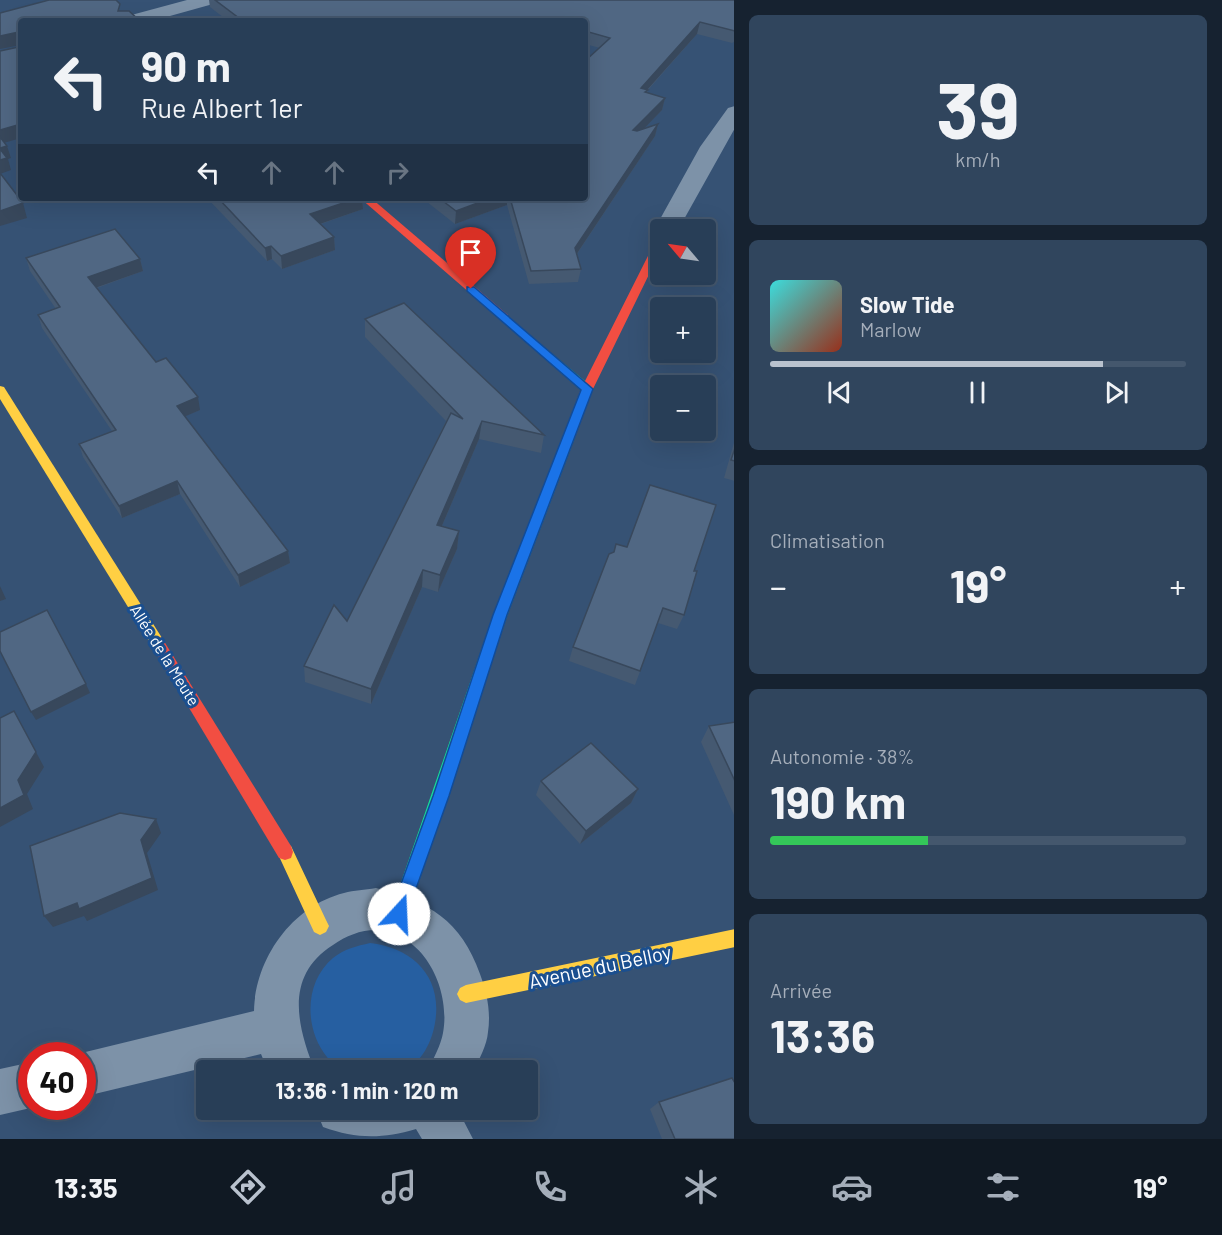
<!DOCTYPE html>
<html lang="fr">
<head>
<meta charset="utf-8">
<style>
	:root { --surface:#283e57; --page:#30455d; --text:#f1f3f6; --muted:#a5aeba; --line:#44576d; --accent:#b9c2ce }
	body { margin:0; font-family:Barlow,sans-serif; background:var(--page); color:var(--text); height:100vh; display:flex; flex-direction:column; font-size:22px; white-space:nowrap }
	* { box-sizing:border-box; margin:0 }
	p { font-size:20px; color:var(--muted) }
	.icon { flex:none; width:33px; height:33px; fill:none; stroke:currentColor; stroke-width:2; stroke-linecap:round; stroke-linejoin:round }
	.map { position:relative; flex:1; overflow:hidden }
	.panel { display:flex; flex-direction:column; gap:15px; padding:15px; background:#162230; width:488px }
	.panel>* { flex:none }
	.hud { position:absolute; left:18px; top:18px; width:570px; height:183px; border-radius:6px; box-shadow:0 6px 24px #0002,0 0 0 2px var(--line); background:#283e57; color:var(--text); overflow:hidden }
	.needle { width:39px; rotate:299deg }
	.fabs { position:absolute; left:650px; top:219px; display:grid; gap:12px }
	.fabs a { display:grid; place-items:center; width:66px; height:66px; border-radius:6px; background:var(--surface); box-shadow:0 6px 24px #0002,0 0 0 2px var(--line); font-size:30px }
	.speed { position:absolute; left:18px; top:1042px; display:flex; gap:12px; font-size:30px; font-weight:700; text-align:center }
	.speed>* { display:grid; place-content:center; width:78px; height:78px; border-radius:50%; background:var(--surface); box-shadow:0 6px 24px #0002,0 0 0 2px var(--line); line-height:1 }
	.speed .limit { border:9px solid #d22; background:#fff; color:#111 }
	.pin { position:absolute; display:grid; place-items:center; width:51px; height:51px; color:#fff; margin:-62px -26px; border-radius:50% 50% 50% 0; rotate:-45deg; box-shadow:0 0 6px #0007 }
	.pin .icon { rotate:45deg }
	.me { position:absolute; width:66px; margin:-33px; rotate:20deg; stroke-linejoin:round; filter:drop-shadow(0 0 4px #0008) }
	.turn { display:flex; align-items:center; gap:21px; height:126px; padding:0 24px; font-size:27px }
	.turn .icon { width:78px; height:78px; stroke-width:2.5 }
	.turn b { display:block; font-size:42px; line-height:51px }
	.lanes { display:flex; align-items:center; height:57px; padding:0 24px; background:#0003; justify-content:center; gap:30px; direction:ltr }
	.lanes .off { opacity:.35 }
	.big { font-size:45px; font-weight:700; line-height:1.1 }
	.panel .widget { flex:1; display:flex; flex-direction:column; justify-content:center; gap:9px; min-width:0; padding:0 21px; border-radius:9px; background:var(--page) }
	.panel .dial { align-items:center; gap:0 }
	.dial b { font-size:78px; line-height:1 }
	.song { display:flex; align-items:center; gap:18px }
	.cover { width:72px; height:72px; border-radius:9px; background:linear-gradient(135deg,hsl(180 70% 55%),hsl(10 70% 35%)) }
	.played { height:6px; border-radius:3px; background:linear-gradient(90deg,var(--accent) 80%,var(--line) 80%) }
	.keys { display:flex; justify-content:space-around; direction:ltr }
	.heat { display:flex; justify-content:space-between; align-items:center; font-size:33px; direction:ltr }
	.charge { height:9px; border-radius:4px; background:linear-gradient(90deg,#34c759 38%,var(--line) 0) }
	.trip { position:absolute; left:196px; top:1060px; width:342px; height:60px; border-radius:6px; background:var(--surface); box-shadow:0 6px 24px #0002,0 0 0 2px var(--line); font-weight:700; line-height:60px; text-align:center }
	.tabs { display:flex; height:96px; justify-content:space-around; align-items:center; background:#101923; color:var(--muted) }
	.tabs .icon { width:42px; height:42px }
	.tabs .active { color:var(--accent) }
	.tabs b { font-size:27px; color:var(--text) }
	main { display:flex; flex:1; min-height:0 }
	.map>svg:first-child { display:block }
	.green { fill:#265fa1 }
	.lines { fill:none; stroke-linecap:round; stroke-linejoin:round }
	.street { fill:#7d92a8; fill-rule:evenodd }
	.fast { fill:#16e098; fill-rule:evenodd }
	.slow { fill:#ffcf43; fill-rule:evenodd }
	.jam { fill:#f24e42; fill-rule:evenodd }
	.wall { fill:#455971 }
	.shaded-wall { fill:#38485c }
	.building { fill:#506783; stroke:#38485c; stroke-width:1.5 }
	.route { fill:#1a73e8; stroke:#114b97; stroke-width:1.5 }
	.labels { text-anchor:middle; stroke-width:6; stroke-linejoin:round; paint-order:stroke }
	.street-label { font-size:16px; fill:#fff; stroke:#1b4f8f }
	.near-street-label { font-size:20px; fill:#fff; stroke:#1b4f8f }
</style>
</head>
<body>
<main>
<div class="map">
<svg width="735" height="1139" viewBox="0 0 735 1139">
	<rect width="100%" height="100%" fill="#365274"/>
	<path class="green" d="M370,943C413,948 443,977 435,1023C432,1041 422,1063 404,1070C397,1073 352,1073 345,1071C339,1069 330,1061 327,1057C304,1029 304,982 333,958C344,949 357,946 370,943Z"/>
	<g class="lines">
		<g class="street">
			<polygon points="187,0 216,0 213,4 152,21 122,21 124,17"/>
			<polygon points="735,106 735,128 678,230 660,230 660,236 658,235 654,230 700,147 728,108"/>
			<path d="M376,888C429,902 461,920 480,974C487,993 491,1012 488,1032C487,1045 479,1059 474,1071H428C433,1059 441,1045 443,1033C451,990 425,933 376,930C360,930 346,936 333,945C284,976 297,1026 315,1071H268L261,1054L82,1097V1056H69L254,1011C255,959 292,906 344,893C354,890 365,890 376,888Z"/>
			<polygon points="32,1062 32,1107 35,1107 0,1115 0,1069"/>
			<path d="M316,1110H458L473,1139H422L416,1129C382,1139 356,1139 323,1127Z"/>
		</g>
		<g class="fast">
			<polygon points="504,314 591,386 593,389 591,392 583,392 500,319 500,315"/>
			<polygon points="569,433 575,437 507,616 408,914 405,920 399,923 393,920 390,914 493,616 563,437"/>
		</g>
		<g class="slow">
			<polygon points="0,386 4,387 162,638 164,642 162,646 157,648 152,646 0,399"/>
			<polygon points="285,844 291,846 326,920 329,926 326,932 320,935 314,932 277,852 279,846"/>
			<polygon points="735,929 735,947 466,1003 460,1000 457,994 460,988 466,985"/>
		</g>
		<g class="jam">
			<polygon points="360,198 371,198 508,315 508,319 500,319"/>
			<polygon points="660,239 660,252 593,389 575,437 569,441 565,440 563,437 581,389 655,242"/>
			<polygon points="157,636 162,638 291,846 293,852 291,858 285,860 279,858 152,646 150,642 152,638"/>
		</g>
	</g>
	<g class="wall">
		<polygon points="209,0 735,0 735,41 732,43 697,34 648,90 647,93 665,98 662,110 644,128 658,124 655,136 577,254 581,269 578,282 529,284 507,205 455,224 422,198 585,198 600,48 585,44 585,21 228,21 210,7"/>
		<polygon points="207,198 362,198 363,209 321,224 334,237 335,250 282,269 272,259 267,261"/>
		<polygon points="26,258 140,259 143,271 97,288 156,362 200,410 185,416 288,551 290,563 240,587 180,494 122,518 83,457 79,444 112,431 42,328 38,315 56,309 30,271"/>
		<polygon points="365,319 544,435 541,453 479,439 442,526 459,531 457,549 438,592 422,587 371,704 305,682 304,666 347,621 446,421 365,337"/>
		<polygon points="735,439 735,481 724,478"/>
		<polygon points="694,571 684,615 677,629 658,623 635,685 569,661 573,647"/>
		<polygon points="735,722 735,814 734,815 701,742 709,726"/>
		<polygon points="541,781 638,789 631,803 580,844 536,795"/>
		<polygon points="659,1102 735,1139 662,1139 650,1109"/>
	</g>
	<g class="shaded-wall">
		<polygon points="531,17 531,21 523,21"/>
		<polygon points="700,22 697,34 647,90 645,102 641,88"/>
		<polygon points="19,32 21,45 0,49 0,36"/>
		<polygon points="665,98 662,110 631,142 633,130"/>
		<polygon points="21,124 21,138 0,144 0,130"/>
		<polygon points="658,124 655,136 572,261 575,248"/>
		<polygon points="7,146 11,158 8,159 11,170 0,174 0,148"/>
		<polygon points="358,198 362,198 363,209 311,227 310,214"/>
		<polygon points="386,198 396,198 386,201"/>
		<polygon points="491,198 507,198 507,205 455,224 456,211"/>
		<polygon points="23,203 27,218 0,226 0,211"/>
		<polygon points="334,237 335,250 282,269 281,256"/>
		<polygon points="271,246 272,259 267,261 265,248"/>
		<polygon points="140,259 143,271 92,289 88,277"/>
		<polygon points="198,397 200,410 179,419 177,406"/>
		<polygon points="482,421 479,439 435,542 437,525"/>
		<polygon points="177,481 180,494 122,518 119,506"/>
		<polygon points="459,531 457,549 438,592 440,575"/>
		<polygon points="288,551 290,563 240,587 238,575"/>
		<polygon points="423,570 422,587 371,704 371,689"/>
		<polygon points="0,586 6,599 0,601"/>
		<polygon points="86,684 90,693 36,720 31,712"/>
		<polygon points="14,711 44,767 27,794 33,809 0,827 0,808 18,780"/>
		<polygon points="638,789 631,803 580,844 586,831"/>
		<polygon points="156,819 161,833 147,853 158,890 87,921 84,916 53,927 44,916 141,840"/>
	</g>
	<g class="building">
		<polygon points="49,0 116,0 120,4 118,11 129,11 140,21 21,21 21,124 0,130 0,51 19,47 19,32 0,36 0,13"/>
		<polygon points="215,0 735,0 735,31 700,22 641,88 648,90 645,92 665,98 633,130 637,131 658,124 575,248 581,269 531,271 510,198 585,198 585,61 610,38 585,31 585,21 547,21 531,17 523,21 243,21"/>
		<polygon points="0,137 7,146 0,148"/>
		<polygon points="0,149 7,158 0,160"/>
		<polygon points="0,173 23,203 0,211"/>
		<polygon points="218,198 358,198 310,214 334,237 281,256 271,246 265,248"/>
		<polygon points="439,198 491,198 456,211"/>
		<polygon points="115,229 140,259 88,277 156,362 166,358 198,397 177,406 288,551 238,575 177,481 119,506 79,444 116,430 38,315 60,307 26,258"/>
		<polygon points="404,303 544,435 482,421 437,525 459,531 440,575 423,570 371,689 304,666 334,605 347,621 451,413 463,419 365,319"/>
		<polygon points="735,448 735,461 731,460"/>
		<polygon points="650,485 716,505 694,571 697,571 684,615 663,608 640,671 573,647 609,554 614,552 616,544 627,547"/>
		<polygon points="47,610 86,684 31,712 0,651 0,632"/>
		<polygon points="14,711 36,752 18,780 24,795 0,808 0,718"/>
		<polygon points="735,722 735,781 709,726"/>
		<polygon points="591,743 638,789 586,831 541,781"/>
		<polygon points="120,813 156,819 141,840 152,878 79,909 77,903 44,916 30,846"/>
		<polygon points="732,1078 735,1083 735,1139 675,1139 659,1102"/>
	</g>
	<polygon class="route" points="467,287 474,287 593,389 507,615 449,796 407,914 405,920 399,923 393,920 390,914 433,796 493,615 581,390 467,291"/>
	<g class="labels">
		<g class="street-label">
			<text transform="translate(165 655) rotate(58)" y="6">Allée de la Meute</text>
		</g>
		<g class="near-street-label">
			<text transform="translate(600 967) rotate(-12)" y="7">Avenue du Belloy</text>
		</g>
	</g>
</svg>
<div class="fabs">
<a><svg class="needle" viewBox="-14 -14 28 28"><path d="M0-13l5 13h-10z" fill="#e53935"/><path d="M0 13l5-13h-10z" fill="#a5aeba"/></svg></a>
<a>+</a>
<a>−</a>
</div>
<div class="speed"><div class="limit">40</div></div>
<div class="pin" style="left:471px;top:289px;background:#d93025"><svg class="icon" aria-label="arrive" viewBox="0 0 24 24"><path d="M6 21V4h12l-3 4 3 4H6"/></svg></div>
<svg class="me" style="left:399px;top:914px" viewBox="-20 -20 40 40"><circle r="19" fill="#fff"/><path d="M0-13L10 11 0 6-10 11z" fill="#1a73e8"/></svg>
<div class="trip">13:36 · 1 min · 120 m</div>
<div class="hud">
<div class="turn"><svg class="icon" aria-label="left" viewBox="0 0 24 24"><path d="M17 20v-9H6M10 6l-5 5 5 5"/></svg><div><b>90 m</b>Rue Albert 1er</div></div>
<div class="lanes"><svg class="icon" aria-label="left" viewBox="0 0 24 24"><path d="M17 20v-9H6M10 6l-5 5 5 5"/></svg><svg class="icon off" aria-label="ahead" viewBox="0 0 24 24"><path d="M12 20V5M6 11l6-6 6 6"/></svg><svg class="icon off" aria-label="ahead" viewBox="0 0 24 24"><path d="M12 20V5M6 11l6-6 6 6"/></svg><svg class="icon off" aria-label="right" viewBox="0 0 24 24"><path d="M7 20v-9h11M14 6l5 5-5 5"/></svg></div>
</div>
</div>
<section class="panel">
<div class="widget dial"><b>39</b><p>km/h</p></div>
<div class="widget">
<div class="song"><i class="cover"></i><div><b>Slow Tide</b><p>Marlow</p></div></div>
<div class="played"></div>
<div class="keys"><svg class="icon" aria-label="previous" viewBox="0 0 24 24"><path d="M18 5L8 12l10 7zM5 5v14"/></svg><svg class="icon" aria-label="pause" viewBox="0 0 24 24"><path d="M8 5v14M16 5v14"/></svg><svg class="icon" aria-label="next" viewBox="0 0 24 24"><path d="M6 5l10 7-10 7zM19 5v14"/></svg></div>
</div>
<div class="widget"><p>Climatisation</p>
<div class="heat"><a>−</a><b class="big">19°</b><a>+</a></div>
</div>
<div class="widget"><p>Autonomie · 38%</p><b class="big">190 km</b><div class="charge"></div></div>
<div class="widget"><p>Arrivée</p><b class="big">13:36</b></div>
</section>
</main>
<nav class="tabs">
<b>13:35</b>
<svg class="icon active" aria-label="directions" viewBox="0 0 24 24"><path d="M12 3l9 9-9 9-9-9zM9 14v-3h6M13 9l2 2-2 2"/></svg>
<svg class="icon" aria-label="music" viewBox="0 0 24 24"><path d="M9 18V5l10-2v13"/><circle cx="6" cy="18" r="3"/><circle cx="16" cy="16" r="3"/></svg>
<svg class="icon" aria-label="phone" viewBox="0 0 24 24"><path d="M5 4h4l2 5-3 2q2 4 5 5l2-3 5 2v4C11 20 4 13 5 4z"/></svg>
<svg class="icon" aria-label="climate" viewBox="0 0 24 24"><path d="M12 3v18M4 7l16 10M4 17L20 7"/></svg>
<svg class="icon" aria-label="car" viewBox="0 0 24 24"><path d="M5 17H2v-5l4-1 3-4h7l3 4 3 1v5h-3M9 17h6M6 11h13"/><circle cx="7" cy="17" r="2"/><circle cx="17" cy="17" r="2"/></svg>
<svg class="icon" aria-label="filters" viewBox="0 0 24 24"><path d="M4 7h16M4 17h16"/><circle cx="9" cy="7" r="2"/><circle cx="15" cy="17" r="2"/></svg>
<b>19°</b>
</nav>
</body>
</html>
